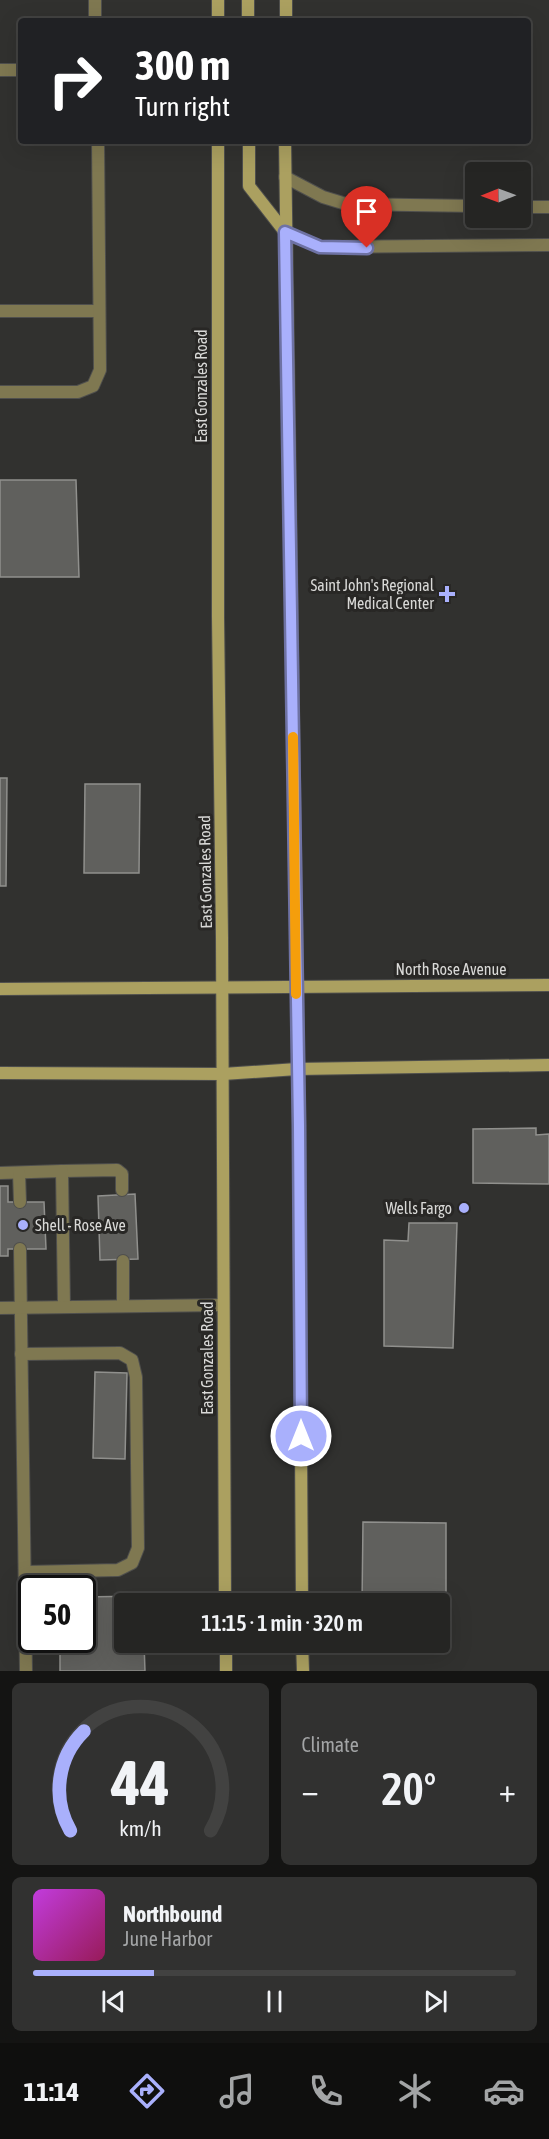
<!DOCTYPE html>
<html lang="en">
<head>
<meta charset="utf-8">
<style>
	:root { --surface:#252523; --page:#313130; --text:#f1f3f6; --muted:#a3a5a6; --line:#424241; --accent:#a9b0fc }
	body { margin:0; font-family:"Asap Condensed",sans-serif; background:var(--page); color:var(--text); height:100vh; display:flex; flex-direction:column; font-size:22px; white-space:nowrap }
	* { box-sizing:border-box; margin:0 }
	p { font-size:20px; color:var(--muted) }
	.icon { flex:none; width:33px; height:33px; fill:none; stroke:currentColor; stroke-width:2; stroke-linecap:round; stroke-linejoin:round }
	.map { position:relative; height:1671px; overflow:hidden }
	.sheet { display:flex; flex-direction:column; gap:12px; padding:12px; background:#141413; flex:1 }
	.sheet>* { flex:none }
	.banner { position:absolute; left:18px; top:18px; width:513px; height:126px; border-radius:6px; box-shadow:0 6px 24px #0002,0 0 0 2px var(--line); background:#202124; color:#fff; overflow:hidden }
	.needle { width:39px; rotate:269deg }
	.controls { position:absolute; left:465px; top:162px; display:grid; gap:12px }
	.controls a { display:grid; place-items:center; width:66px; height:66px; border-radius:6px; background:var(--surface); box-shadow:0 6px 24px #0002,0 0 0 2px var(--line); font-size:30px }
	.speed { position:absolute; left:18px; top:1575px; display:flex; gap:12px; font-size:30px; font-weight:700; text-align:center }
	.speed>* { display:grid; place-content:center; width:78px; height:78px; border-radius:50%; background:var(--surface); box-shadow:0 6px 24px #0002,0 0 0 2px var(--line); line-height:1 }
	.speed .limit { border:3px solid #111; border-radius:9px; background:#fff; color:#111 }
	.pin { position:absolute; display:grid; place-items:center; width:51px; height:51px; color:#fff; margin:-62px -26px; border-radius:50% 50% 50% 0; rotate:-45deg; box-shadow:0 0 6px #0007 }
	.pin .icon { rotate:45deg }
	.me { position:absolute; width:66px; margin:-33px; rotate:0deg; stroke-linejoin:round; filter:drop-shadow(0 0 4px #0008) }
	.turn { display:flex; align-items:center; gap:21px; height:126px; padding:0 18px; font-size:27px }
	.turn .icon { width:78px; height:78px; stroke-width:2.5 }
	.turn b { display:block; font-size:42px; line-height:51px }
	.big { font-size:45px; font-weight:600; line-height:1.1 }
	.sheet .card { flex:1; display:flex; flex-direction:column; justify-content:center; gap:9px; min-width:0; padding:0 21px; border-radius:9px; background:var(--page) }
	.sheet .dial { align-items:center; gap:0 }
	.dial svg { height:156px; overflow:visible; fill:none; stroke:var(--line); stroke-width:7; stroke-linecap:round; text-anchor:middle }
	.dial text { fill:var(--text); stroke:none }
	.song { display:flex; align-items:center; gap:18px }
	.cover { width:72px; height:72px; border-radius:9px; background:linear-gradient(135deg,hsl(290 70% 55%),hsl(330 70% 35%)) }
	.played { height:6px; border-radius:3px; background:linear-gradient(90deg,var(--accent) 25%,var(--line) 25%) }
	.keys { display:flex; justify-content:space-around; direction:ltr }
	.heat { display:flex; justify-content:space-between; align-items:center; font-size:33px; direction:ltr }
	.sheet .tiles { flex:1; display:grid; gap:12px; grid-template-columns:1fr 1fr }
	.card:last-child { grid-column:span 2 }
	.trip { position:absolute; left:114px; top:1593px; width:336px; height:60px; border-radius:6px; background:var(--surface); box-shadow:0 6px 24px #0002,0 0 0 2px var(--line); font-weight:600; line-height:60px; text-align:center }
	.dock { display:flex; height:96px; justify-content:space-around; align-items:center; background:#0f0f0e; color:var(--muted) }
	.dock .icon { width:42px; height:42px }
	.dock .on { color:var(--accent) }
	.dock b { font-size:27px; color:var(--text) }
	.map>svg:first-child { display:block }
	.building { fill:#60605d; stroke:#90908d; stroke-width:1.5 }
	.lines { fill:none; stroke-linecap:round; stroke-linejoin:round }
	.service-casing { stroke:#4f4f4d; stroke-width:14 }
	.secondary-casing { stroke:#4f4f4d; stroke-width:14 }
	.service { stroke:#7f7851; stroke-width:12 }
	.secondary { stroke:#aba060; stroke-width:12 }
	.route-casing { stroke:#6e72a4; stroke-width:15 }
	.route { stroke:#a9b0fc; stroke-width:10 }
	.slow { stroke:#f59e0b; stroke-width:10 }
	.poi-dot { fill:#a9b0fc; stroke:#282725; stroke-width:2 }
	.labels { text-anchor:middle; stroke-width:6; stroke-linejoin:round; paint-order:stroke }
	.street-label { font-size:16px; fill:#d9d9d7; stroke:#282725 }
	.poi-label { font-size:16px; fill:#d9d9d7; stroke:#282725; text-anchor:end }
</style>
</head>
<body>
<div class="map">
<svg width="549" height="1671" viewBox="0 0 549 1671">
	<rect width="100%" height="100%" fill="#31312f"/>
	<g class="building">
		<polygon points="0,480 76,480 79,577 0,577"/>
		<polygon points="0,778 7,778 6,886 0,886"/>
		<polygon points="85,784 140,784 139,873 84,873"/>
		<polygon points="536,1128 536,1135 549,1134 549,1184 473,1183 473,1129"/>
		<polygon points="0,1186 8,1186 8,1202 44,1202 46,1249 8,1249 8,1256 0,1256"/>
		<polygon points="135,1194 138,1259 100,1260 98,1196"/>
		<polygon points="409,1223 457,1223 453,1348 384,1346 384,1240 408,1241"/>
		<polygon points="95,1372 127,1373 125,1459 93,1458"/>
		<polygon points="363,1522 446,1523 446,1620 440,1620 440,1604 362,1604"/>
		<polygon points="143,1596 143,1604 124,1604 124,1642 144,1642 145,1671 60,1671 60,1640 82,1640 82,1597"/>
	</g>
	<g class="lines">
		<g class="service-casing">
			<g id="service">
				<polyline points="95,0 95,21"/>
				<polyline points="0,70 21,70"/>
				<polyline points="285,177 323,197 346,204 476,206"/>
				<polyline points="520,207 549,207"/>
				<polyline points="320,247 549,245"/>
				<polyline points="0,311 99,311"/>
				<polyline points="0,392 78,392 93,386 100,370 98,141"/>
				<polyline points="62,1171 117,1170 122,1174 122,1190"/>
				<polyline points="0,1173 62,1171 64,1307"/>
				<polyline points="19,1173 20,1202"/>
				<polyline points="20,1249 26,1671"/>
				<polyline points="123,1261 123,1306"/>
				<polyline points="0,1308 223,1305"/>
				<polyline points="21,1354 120,1353 132,1360 136,1377 138,1548 132,1563 118,1570 25,1572"/>
			</g>
		</g>
		<g class="secondary-casing">
			<g id="secondary">
				<polyline points="248,0 248,21"/>
				<polyline points="218,21 218,0"/>
				<polyline points="286,21 286,0"/>
				<polyline points="218,141 218,617 222,937 225,1604"/>
				<polyline points="249,141 249,186 285,232 320,247"/>
				<polyline points="285,141 299,1126 302,1604"/>
				<polyline points="0,989 549,985"/>
				<polyline points="0,1073 223,1074 297,1069 549,1065"/>
				<polyline points="226,1642 226,1671"/>
				<polyline points="302,1642 303,1671"/>
			</g>
		</g>
		<use href="#service" class="service"/>
		<use href="#secondary" class="secondary"/>
	</g>
	<g class="lines">
		<g class="route-casing">
			<polyline id="route" points="301,1436 299,1126 285,232 320,247 367,248"/>
		</g>
		<use href="#route" class="route"/>
		<polyline class="slow" points="293,737 296,994"/>
	</g>
	<g class="poi-dot">
		<path d="M444 585h6v6h6v6h-6v6h-6v-6h-6v-6h6z"/>
		<circle cx="464" cy="1208" r="6"/>
		<circle cx="23" cy="1225" r="6"/>
	</g>
	<g class="labels">
		<g class="street-label">
			<text transform="translate(201 386) rotate(-90)" y="6">East Gonzales Road</text>
			<text transform="translate(205 872) rotate(-91)" y="6">East Gonzales Road</text>
			<text x="451" y="975">North Rose Avenue</text>
			<text transform="translate(207 1358) rotate(-90)" y="6">East Gonzales Road</text>
		</g>
		<g class="poi-label">
			<text x="434" y="591">Saint John's Regional<tspan x="434" dy="18">Medical Center</tspan></text>
			<text x="452" y="1214">Wells Fargo</text>
			<text x="35" y="1231" text-anchor="start">Shell - Rose Ave</text>
		</g>
	</g>
</svg>
<div class="controls">
<a><svg class="needle" viewBox="-14 -14 28 28"><path d="M0-13l5 13h-10z" fill="#e53935"/><path d="M0 13l5-13h-10z" fill="#a3a5a6"/></svg></a>
</div>
<div class="speed"><div class="limit">50</div></div>
<div class="pin" style="left:367px;top:248px;background:#d93025"><svg class="icon" aria-label="arrive" viewBox="0 0 24 24"><path d="M6 21V4h12l-3 4 3 4H6"/></svg></div>
<svg class="me" style="left:301px;top:1436px" viewBox="-20 -20 40 40"><circle r="17" fill="#a9b0fc" stroke="#fff" stroke-width="3"/><path d="M0-11L8 9 0 5-8 9z" fill="#fff"/></svg>
<div class="trip">11:15 · 1 min · 320 m</div>
<div class="banner">
<div class="turn"><svg class="icon" aria-label="right" viewBox="0 0 24 24"><path d="M7 20v-9h11M14 6l5 5-5 5"/></svg><div><b>300 m</b>Turn right</div></div>
</div>
</div>
<section class="sheet">
<div class="tiles">
<div class="card dial"><svg viewBox="0 0 100 80">
<path d="M14 69A42 42 0 1 1 86 69"/>
<path d="M14 69A42 42 0 0 1 21 18" stroke="#a9b0fc"/>
<text x="50" y="56" font-size="32" font-weight="700">44</text>
<text x="50" y="72" font-size="11">km/h</text>
</svg></div>
<div class="card"><p>Climate</p>
<div class="heat"><a>−</a><b class="big">20°</b><a>+</a></div>
</div>
<div class="card">
<div class="song"><i class="cover"></i><div><b>Northbound</b><p>June Harbor</p></div></div>
<div class="played"></div>
<div class="keys"><svg class="icon" aria-label="previous" viewBox="0 0 24 24"><path d="M18 5L8 12l10 7zM5 5v14"/></svg><svg class="icon" aria-label="pause" viewBox="0 0 24 24"><path d="M8 5v14M16 5v14"/></svg><svg class="icon" aria-label="next" viewBox="0 0 24 24"><path d="M6 5l10 7-10 7zM19 5v14"/></svg></div>
</div>
</div>
</section>
<nav class="dock">
<b>11:14</b>
<svg class="icon on" aria-label="directions" viewBox="0 0 24 24"><path d="M12 3l9 9-9 9-9-9zM9 14v-3h6M13 9l2 2-2 2"/></svg>
<svg class="icon" aria-label="music" viewBox="0 0 24 24"><path d="M9 18V5l10-2v13"/><circle cx="6" cy="18" r="3"/><circle cx="16" cy="16" r="3"/></svg>
<svg class="icon" aria-label="phone" viewBox="0 0 24 24"><path d="M5 4h4l2 5-3 2q2 4 5 5l2-3 5 2v4C11 20 4 13 5 4z"/></svg>
<svg class="icon" aria-label="climate" viewBox="0 0 24 24"><path d="M12 3v18M4 7l16 10M4 17L20 7"/></svg>
<svg class="icon" aria-label="car" viewBox="0 0 24 24"><path d="M5 17H2v-5l4-1 3-4h7l3 4 3 1v5h-3M9 17h6M6 11h13"/><circle cx="7" cy="17" r="2"/><circle cx="17" cy="17" r="2"/></svg>
</nav>
</body>
</html>
